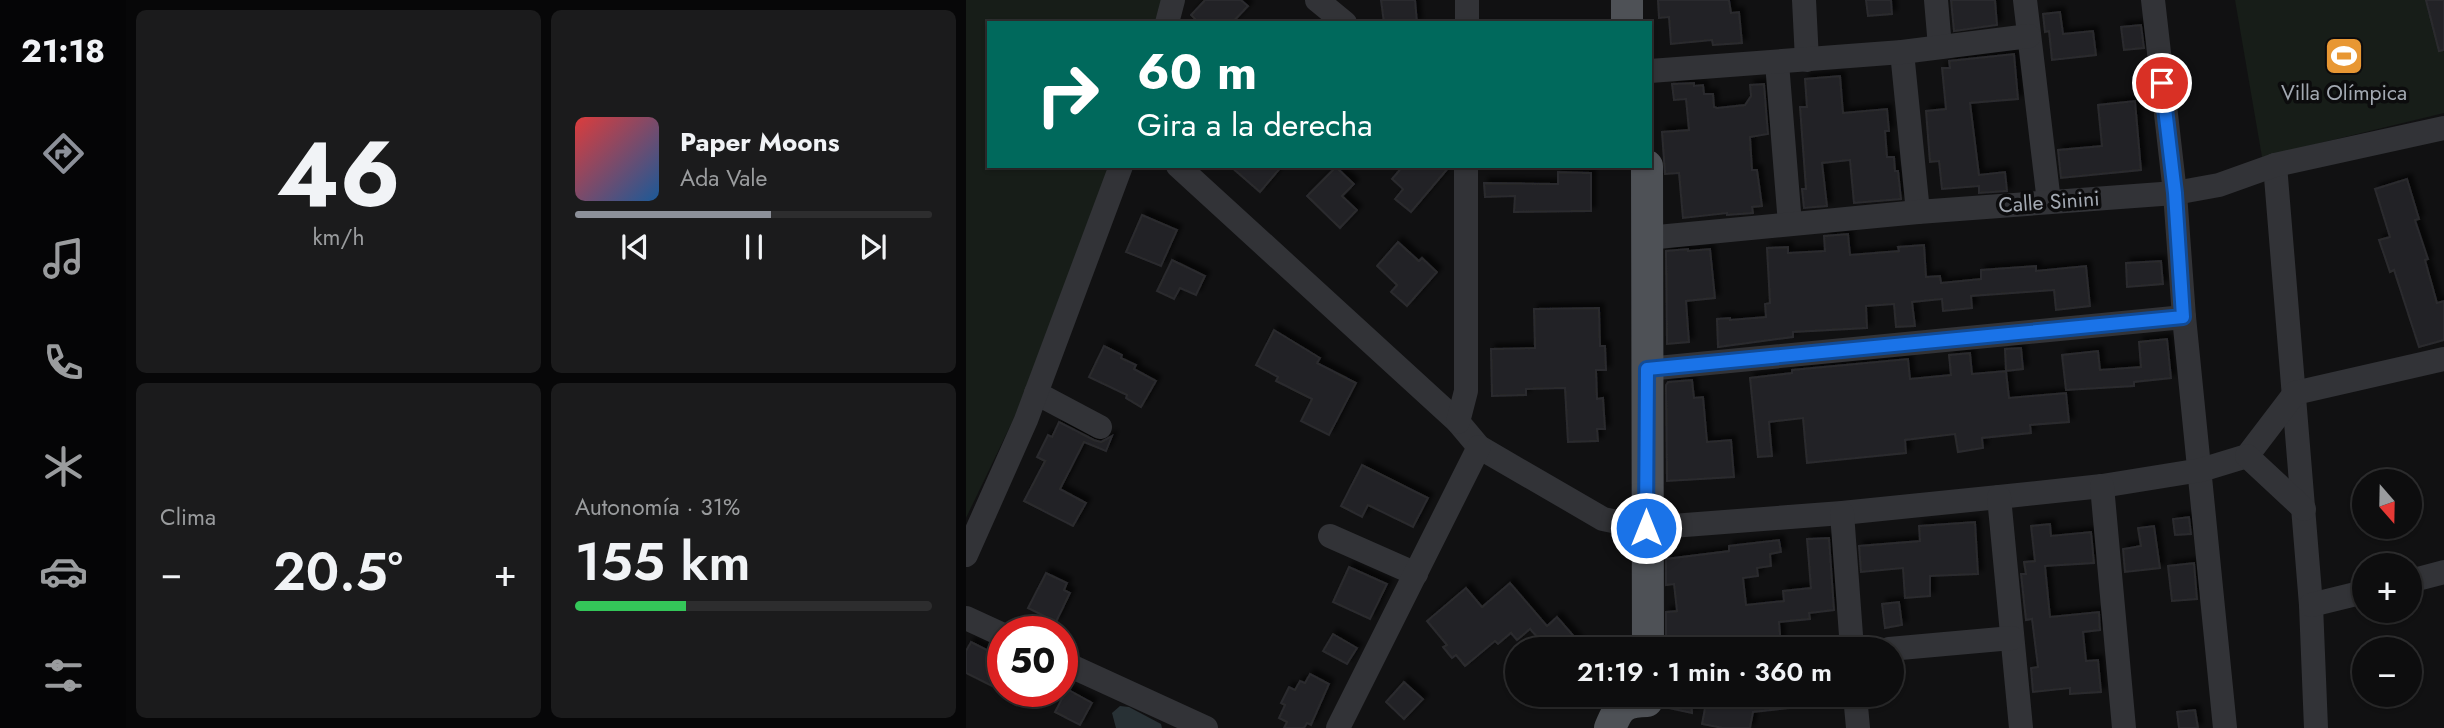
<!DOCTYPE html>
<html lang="es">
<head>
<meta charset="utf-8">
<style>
	:root { --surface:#0d0d0e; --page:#1b1b1c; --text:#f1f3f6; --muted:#9a9c9e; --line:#2d2d2e; --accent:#8c9099 }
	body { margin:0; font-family:Jost,sans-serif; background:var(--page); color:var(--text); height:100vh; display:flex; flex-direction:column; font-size:26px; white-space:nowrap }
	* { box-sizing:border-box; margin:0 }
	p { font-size:23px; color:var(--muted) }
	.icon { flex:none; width:38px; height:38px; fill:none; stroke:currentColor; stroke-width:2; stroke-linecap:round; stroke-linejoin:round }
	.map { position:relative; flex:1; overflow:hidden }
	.details { display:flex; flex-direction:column; gap:10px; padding:10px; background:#070708; width:840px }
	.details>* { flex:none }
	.top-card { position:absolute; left:21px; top:21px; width:665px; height:147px; border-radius:0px; box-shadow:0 2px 5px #0004,0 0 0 2px var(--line); background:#00695c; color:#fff; overflow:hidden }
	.needle { width:46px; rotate:160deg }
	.tools { position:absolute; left:1386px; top:469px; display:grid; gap:14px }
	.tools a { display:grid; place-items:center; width:70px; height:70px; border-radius:50%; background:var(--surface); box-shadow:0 2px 5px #0004,0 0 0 2px var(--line); font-size:35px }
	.speed { position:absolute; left:21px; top:616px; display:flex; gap:14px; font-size:35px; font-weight:700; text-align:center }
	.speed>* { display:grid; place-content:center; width:91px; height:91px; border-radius:50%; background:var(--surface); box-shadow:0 2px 5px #0004,0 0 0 2px var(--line); line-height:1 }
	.speed .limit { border:10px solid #d22; background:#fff; color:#111 }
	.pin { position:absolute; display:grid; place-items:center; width:60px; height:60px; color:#fff; margin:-30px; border:4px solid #fff; border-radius:50%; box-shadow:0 2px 7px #0007 }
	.me { position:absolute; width:77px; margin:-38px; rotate:0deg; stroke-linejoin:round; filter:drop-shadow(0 0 5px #0008) }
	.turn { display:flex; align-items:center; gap:24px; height:147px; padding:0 35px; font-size:32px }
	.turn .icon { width:91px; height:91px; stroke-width:2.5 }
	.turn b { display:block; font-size:49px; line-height:60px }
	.big { font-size:52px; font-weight:600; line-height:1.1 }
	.details .widget { flex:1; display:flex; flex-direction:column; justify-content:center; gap:10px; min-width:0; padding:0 24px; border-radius:10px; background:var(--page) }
	.details .dial { align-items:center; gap:0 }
	.dial b { font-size:91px; line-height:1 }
	.song { display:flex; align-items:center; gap:21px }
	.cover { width:84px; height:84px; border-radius:10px; background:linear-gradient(135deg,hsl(0 70% 55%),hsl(210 70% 35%)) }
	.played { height:7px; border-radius:4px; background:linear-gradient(90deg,var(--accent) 55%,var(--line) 55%) }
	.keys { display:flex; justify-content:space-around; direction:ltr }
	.heat { display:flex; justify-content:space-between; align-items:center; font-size:38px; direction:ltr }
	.charge { height:10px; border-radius:5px; background:linear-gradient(90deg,#34c759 31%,var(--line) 0) }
	.details .tiles { flex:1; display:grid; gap:10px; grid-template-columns:repeat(2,1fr) }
	.trip { position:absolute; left:539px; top:637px; width:399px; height:70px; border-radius:35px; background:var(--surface); box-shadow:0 2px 5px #0004,0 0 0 2px var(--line); font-weight:600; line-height:70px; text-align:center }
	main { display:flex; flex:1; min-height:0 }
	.tab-bar { display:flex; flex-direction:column; width:126px; justify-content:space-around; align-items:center; background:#050506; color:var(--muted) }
	.tab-bar .icon { width:49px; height:49px }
	.tab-bar .current { color:var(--accent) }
	.tab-bar b { font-size:32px; color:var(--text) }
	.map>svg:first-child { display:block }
	.green { fill:#171d18 }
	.water { fill:#283135 }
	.building { fill:#242426; stroke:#2b2b2e; stroke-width:2; filter:url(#shadow) }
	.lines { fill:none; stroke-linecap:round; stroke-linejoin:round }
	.minor { stroke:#323337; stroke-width:24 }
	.major { stroke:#4e5156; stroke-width:32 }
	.route-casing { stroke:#114b97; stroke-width:18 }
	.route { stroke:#1a73e8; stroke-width:12 }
	.labels { text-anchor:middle; stroke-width:7; stroke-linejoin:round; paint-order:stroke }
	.poi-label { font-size:21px; fill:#a3a9b2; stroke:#0c0c0d }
	.street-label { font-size:21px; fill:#a3a9b2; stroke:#0c0c0d }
</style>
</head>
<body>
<main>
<nav class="tab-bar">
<b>21:18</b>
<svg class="icon current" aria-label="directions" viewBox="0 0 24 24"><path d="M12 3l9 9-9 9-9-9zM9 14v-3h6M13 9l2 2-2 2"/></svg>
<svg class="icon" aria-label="music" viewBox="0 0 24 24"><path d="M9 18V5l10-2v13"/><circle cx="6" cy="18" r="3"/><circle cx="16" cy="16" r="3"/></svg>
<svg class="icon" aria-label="phone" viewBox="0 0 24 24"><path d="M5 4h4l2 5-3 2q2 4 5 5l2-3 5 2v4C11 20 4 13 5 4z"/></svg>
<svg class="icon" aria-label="climate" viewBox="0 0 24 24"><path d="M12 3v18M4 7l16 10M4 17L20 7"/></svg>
<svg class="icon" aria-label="car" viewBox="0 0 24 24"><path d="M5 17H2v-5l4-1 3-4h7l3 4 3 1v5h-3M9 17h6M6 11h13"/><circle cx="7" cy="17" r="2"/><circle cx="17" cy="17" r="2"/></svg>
<svg class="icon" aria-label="filters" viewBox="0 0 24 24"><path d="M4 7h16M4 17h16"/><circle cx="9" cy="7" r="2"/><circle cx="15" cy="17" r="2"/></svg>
</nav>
<section class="details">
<div class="tiles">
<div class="widget dial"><b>46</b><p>km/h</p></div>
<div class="widget">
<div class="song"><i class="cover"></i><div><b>Paper Moons</b><p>Ada Vale</p></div></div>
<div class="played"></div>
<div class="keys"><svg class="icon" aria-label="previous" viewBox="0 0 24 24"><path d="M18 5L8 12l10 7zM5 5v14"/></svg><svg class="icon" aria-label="pause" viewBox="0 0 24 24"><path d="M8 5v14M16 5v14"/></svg><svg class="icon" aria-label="next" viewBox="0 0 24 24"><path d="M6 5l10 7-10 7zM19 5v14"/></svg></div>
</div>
<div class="widget"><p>Clima</p>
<div class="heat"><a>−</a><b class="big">20.5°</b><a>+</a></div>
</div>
<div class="widget"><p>Autonomía · 31%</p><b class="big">155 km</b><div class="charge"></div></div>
</div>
</section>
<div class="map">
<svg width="1478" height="728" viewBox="0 0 1478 728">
	<defs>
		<filter id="shadow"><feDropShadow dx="4.5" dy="-4.5" stdDeviation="2" flood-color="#0009"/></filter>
	</defs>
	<rect width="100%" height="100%" fill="#111112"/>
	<g class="green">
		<polygon points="0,0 196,0 189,23 23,23 23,166 145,166 49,416 0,518"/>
		<polygon points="1269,0 1478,0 1478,113 1296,157"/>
	</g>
	<polygon class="water" points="154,706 163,707 195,724 196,728 150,728 146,713"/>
	<g class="building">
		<polygon points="239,0 275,0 282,6 266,23 233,23 225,15"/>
		<polygon points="415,0 449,0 451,23 418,23"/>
		<polygon points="692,0 763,0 765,13 773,12 776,43 747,45 746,40 705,44 703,17 693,18"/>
		<polygon points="900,0 925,0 926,14 902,16"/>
		<polygon points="985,0 1029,0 1031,25 988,31"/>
		<polygon points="1460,0 1478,0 1478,50 1473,51"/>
		<polygon points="1094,12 1097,34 1127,31 1130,55 1086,60 1083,31 1079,32 1077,14"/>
		<polygon points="1175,25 1178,48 1158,50 1155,27"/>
		<polygon points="1048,54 1052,99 1004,103 1013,175 1039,172 1041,191 1013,193 1013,186 976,189 973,161 964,162 960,111 980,109 976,68 984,68 983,61"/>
		<polygon points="874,76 877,113 921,109 923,131 919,131 921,157 928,157 929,171 932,171 935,199 888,203 884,160 856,163 861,206 838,208 836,189 840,189 834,107 841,107 839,79"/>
		<polygon points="728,83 728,86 737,85 738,94 747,94 748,107 751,108 779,105 785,96 784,85 798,84 802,134 784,137 786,170 791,170 796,206 786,207 787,213 761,215 761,213 717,218 713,173 699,174 696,132 723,130 720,99 708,100 706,84"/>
		<polygon points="1169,101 1175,170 1095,178 1092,150 1136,146 1132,105"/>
		<polygon points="264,166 316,166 294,192"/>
		<polygon points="437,166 484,166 445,212 429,199 437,189 426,179"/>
		<polygon points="370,167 388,184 376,196 391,210 374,228 341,196"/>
		<polygon points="592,172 625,173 625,211 548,212 549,196 519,197 518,183 592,184"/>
		<polygon points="1441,179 1453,219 1449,220 1462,259 1459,260 1471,303 1478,301 1478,340 1453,347 1428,270 1424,272 1413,240 1424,237 1409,189"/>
		<polygon points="176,215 211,230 195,266 160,252"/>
		<polygon points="882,234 884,255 933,251 932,247 958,245 960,277 974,276 975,283 1015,279 1015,270 1070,266 1070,271 1120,266 1124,306 1090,310 1088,290 1005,296 1006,308 977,311 976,299 946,302 949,326 930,327 928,304 900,306 901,328 827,332 827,337 752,347 751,319 764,318 764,320 800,317 799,304 804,303 801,248 822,247 822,253 859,251 858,236"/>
		<polygon points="432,242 453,261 456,258 471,272 441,306 425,292 431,285 411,266"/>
		<polygon points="722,249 722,251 744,249 749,298 720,301 723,342 701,344 700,251"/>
		<polygon points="206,260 239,276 230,295 214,288 208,299 191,291"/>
		<polygon points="1195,261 1197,284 1161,287 1160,263"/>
		<polygon points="633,308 634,346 639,346 640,370 630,370 631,399 637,398 639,429 631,429 632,441 602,442 599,388 560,389 560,395 526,396 525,349 569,348 568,309"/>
		<polygon points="308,330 354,358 351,363 390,383 363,435 335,421 346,399 310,381 312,377 290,365"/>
		<polygon points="1201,339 1205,378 1168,382 1168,386 1100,390 1096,355 1132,351 1134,370 1175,367 1173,342"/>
		<polygon points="138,346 156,355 155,358 170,365 168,369 190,381 175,407 160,398 161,395 123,377"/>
		<polygon points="1055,348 1057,369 1040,371 1039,349"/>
		<polygon points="1004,353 1006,374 1040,371 1043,398 1100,393 1103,422 1064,425 1065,433 1016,438 1017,448 992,452 989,434 939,440 940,453 841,463 837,418 803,422 806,456 792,457 784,378 826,373 826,370 942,359 944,379 985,375 983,355"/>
		<polygon points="726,380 728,398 737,397 741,442 765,440 768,477 701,481 700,385 702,382"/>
		<polygon points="93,422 128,440 135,442 146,436 140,451 118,442 94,489 120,503 107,526 58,501 79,461 71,457 82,435 86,437"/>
		<polygon points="396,465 462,498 447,527 402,505 396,517 375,506"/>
		<polygon points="1223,517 1225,534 1209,535 1207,519"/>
		<polygon points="1009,522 1012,574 964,576 964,596 939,598 937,568 895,572 893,546 954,541 953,526"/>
		<polygon points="1084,524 1085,536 1125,532 1128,563 1079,566 1084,617 1133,612 1134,630 1117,632 1120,661 1132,660 1135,692 1104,694 1104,688 1067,692 1065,668 1072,667 1066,619 1060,620 1055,574 1060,574 1058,562 1069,561 1065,526"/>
		<polygon points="1188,526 1194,568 1159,572 1157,549 1175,546 1172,528"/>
		<polygon points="863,538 868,610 843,613 844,619 813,622 815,646 779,649 700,649 700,612 711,611 708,584 700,585 700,559 763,551 763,546 813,540 815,552 804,554 805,566 791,568 792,576 777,578 780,605 818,601 817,591 845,588 841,539"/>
		<polygon points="1228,563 1231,599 1206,601 1202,566"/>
		<polygon points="383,567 421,584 404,619 367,602"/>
		<polygon points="80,573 101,583 98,590 104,593 90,622 62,608"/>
		<polygon points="544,583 581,626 591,617 619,649 582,649 564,629 551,640 545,633 532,644 529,641 499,666 490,655 486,658 477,647 481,645 461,621 500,588 516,607"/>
		<polygon points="933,602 936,625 919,628 916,604"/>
		<polygon points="367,634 391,648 381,664 357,651"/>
		<polygon points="5,642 37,658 37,664 26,686 0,673 0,651"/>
		<polygon points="344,674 363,684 345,725 341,723 338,728 318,728 321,722 313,718 319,705 315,703 323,687 329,690 334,681 339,683"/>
		<polygon points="438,682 457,699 438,719 420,702"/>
		<polygon points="101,689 126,703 114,725 89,712"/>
		<polygon points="700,695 725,695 726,713 698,707"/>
		<polygon points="751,695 860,695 860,704 787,712 784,728 757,728 736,724 740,703 751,705"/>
		<polygon points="1229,710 1232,728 1213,728 1211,712"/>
	</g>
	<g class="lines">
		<g class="minor">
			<polyline points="351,0 379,23"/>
			<polyline points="838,0 841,60"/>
			<polyline points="970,0 974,47"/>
			<polyline points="1059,0 1083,202"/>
			<polyline points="1187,0 1209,193 1218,317 1259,728"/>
			<polyline points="201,23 207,0"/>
			<polyline points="501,23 501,0"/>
			<polyline points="936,52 952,212"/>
			<polyline points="811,63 824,224"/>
			<polyline points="684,71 936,52 1063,36"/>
			<polyline points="1309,165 1345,605 1350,728"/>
			<polyline points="212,166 492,422 513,447 637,519 680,528 876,513 1033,497 1136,486 1235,470 1281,456 1329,393 1478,359"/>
			<polyline points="681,238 952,212 1209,193 1253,185 1309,165 1478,128"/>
			<polyline points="681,369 1218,317"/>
			<polyline points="70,393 134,427"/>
			<polyline points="492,422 500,391 500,166"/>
			<polyline points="1281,456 1338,509"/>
			<polyline points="1136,486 1158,728"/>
			<polyline points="1033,497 1055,728"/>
			<polyline points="876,513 886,649"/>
			<polyline points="364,536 450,574"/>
			<polyline points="0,555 60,420 155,166"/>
			<polyline points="1444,581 1478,572"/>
			<polyline points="1345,605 1398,592"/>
			<polyline points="0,618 37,635"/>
			<polyline points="923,649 1046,638"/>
			<polyline points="96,662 240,728"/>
			<polyline points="889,695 892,728"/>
			<polyline points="372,728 513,447"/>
		</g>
		<g class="major">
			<polyline points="661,0 661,23"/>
			<polyline points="681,166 682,649"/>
			<path d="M644,728C653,706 657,702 681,701"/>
		</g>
	</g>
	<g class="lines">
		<g class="route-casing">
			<polyline id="route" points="680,528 681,369 1217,317 1209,193 1196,83"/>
		</g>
		<use href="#route" class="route"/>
	</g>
	<defs>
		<g id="stadium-square" transform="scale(2.0125)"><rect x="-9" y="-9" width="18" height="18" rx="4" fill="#e89733" stroke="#0c0c0d"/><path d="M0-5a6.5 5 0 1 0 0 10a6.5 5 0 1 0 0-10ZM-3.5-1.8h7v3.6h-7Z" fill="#fff"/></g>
	</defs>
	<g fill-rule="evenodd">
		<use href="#stadium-square" x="1378" y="56"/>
	</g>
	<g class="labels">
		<g class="poi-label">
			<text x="1378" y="100">Villa Olímpica</text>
		</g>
		<g class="street-label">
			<text transform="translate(1083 202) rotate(-4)" y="7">Calle Sinini</text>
		</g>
	</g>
</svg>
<div class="tools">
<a><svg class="needle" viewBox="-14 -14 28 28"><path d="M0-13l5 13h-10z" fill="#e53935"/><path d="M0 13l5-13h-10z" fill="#9a9c9e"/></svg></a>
<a>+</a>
<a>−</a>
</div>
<div class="speed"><div class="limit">50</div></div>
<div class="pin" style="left:1196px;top:83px;background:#d93025"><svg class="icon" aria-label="arrive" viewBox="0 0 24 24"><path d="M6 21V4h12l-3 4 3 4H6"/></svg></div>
<svg class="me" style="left:680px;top:528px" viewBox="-20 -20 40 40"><circle r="17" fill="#1a73e8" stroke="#fff" stroke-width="3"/><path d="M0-11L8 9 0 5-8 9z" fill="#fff"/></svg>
<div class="trip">21:19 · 1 min · 360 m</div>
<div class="top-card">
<div class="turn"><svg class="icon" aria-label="right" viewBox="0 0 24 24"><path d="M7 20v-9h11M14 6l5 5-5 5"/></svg><div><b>60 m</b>Gira a la derecha</div></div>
</div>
</div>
</main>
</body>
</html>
